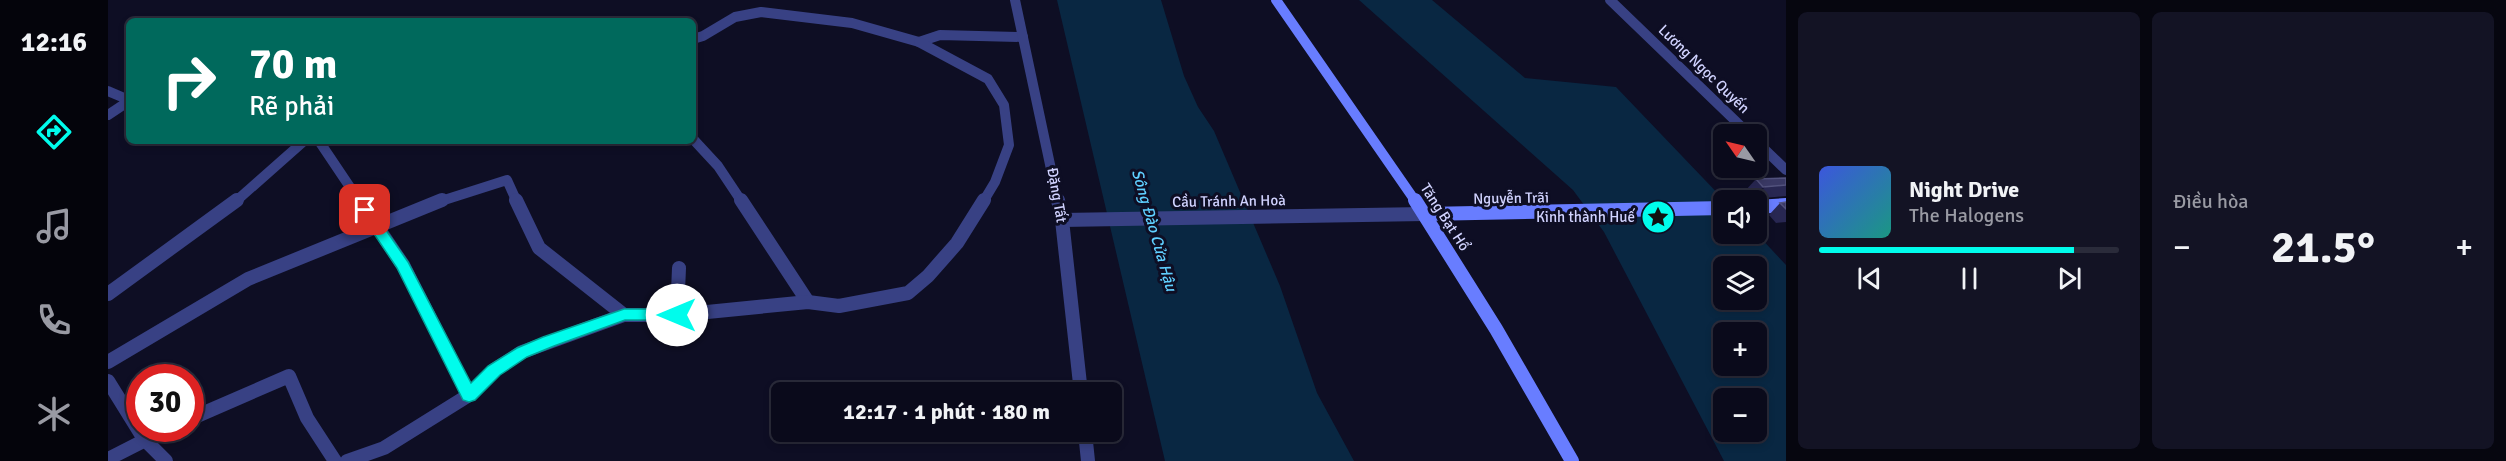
<!DOCTYPE html>
<html lang="vi">
<head>
<meta charset="utf-8">
<style>
	:root { --surface:#0a0a1b; --page:#131324; --text:#f1f3f6; --muted:#999aa3; --line:#2a2b3a; --accent:#00fcec }
	body { margin:0; font-family:Signika,sans-serif; background:var(--page); color:var(--text); height:100vh; display:flex; flex-direction:column; font-size:22px; white-space:nowrap }
	* { box-sizing:border-box; margin:0 }
	p { font-size:20px; color:var(--muted) }
	.icon { flex:none; width:33px; height:33px; fill:none; stroke:currentColor; stroke-width:2; stroke-linecap:round; stroke-linejoin:round }
	.map { position:relative; flex:1; overflow:hidden }
	.side { display:flex; flex-direction:column; gap:12px; padding:12px; background:#06060f; width:720px }
	.side>* { flex:none }
	.hud { position:absolute; left:18px; top:18px; width:570px; height:126px; border-radius:9px; box-shadow:0 3px 9px #0003,0 0 0 2px var(--line); background:#00695c; color:#fff; overflow:hidden }
	.needle { width:39px; rotate:304deg }
	.fabs { position:absolute; left:1605px; top:124px; display:grid; gap:12px }
	.fabs a { display:grid; place-items:center; width:54px; height:54px; border-radius:9px; background:var(--surface); box-shadow:0 3px 9px #0003,0 0 0 2px var(--line); font-size:30px }
	.speed { position:absolute; left:18px; top:364px; display:flex; gap:12px; font-size:30px; font-weight:700; text-align:center }
	.speed>* { display:grid; place-content:center; width:78px; height:78px; border-radius:50%; background:var(--surface); box-shadow:0 3px 9px #0003,0 0 0 2px var(--line); line-height:1 }
	.speed .limit { border:9px solid #d22; background:#fff; color:#111 }
	.pin { position:absolute; display:grid; place-items:center; width:51px; height:51px; color:#fff; margin:-26px; border-radius:12px; box-shadow:0 3px 9px #0006 }
	.me { position:absolute; width:66px; margin:-33px; rotate:270deg; stroke-linejoin:round; filter:drop-shadow(0 0 4px #0008) }
	.turn { display:flex; align-items:center; gap:21px; height:126px; padding:0 24px; font-size:27px }
	.turn .icon { width:78px; height:78px; stroke-width:2.5 }
	.turn b { display:block; font-size:42px; line-height:51px }
	.big { font-size:45px; font-weight:700; line-height:1.1 }
	.side .tile { flex:1; display:flex; flex-direction:column; justify-content:center; gap:9px; min-width:0; padding:0 21px; border-radius:9px; background:var(--page) }
	.song { display:flex; align-items:center; gap:18px }
	.cover { width:72px; height:72px; border-radius:9px; background:linear-gradient(135deg,hsl(230 70% 55%),hsl(170 70% 35%)) }
	.played { height:6px; border-radius:3px; background:linear-gradient(90deg,var(--accent) 85%,var(--line) 85%) }
	.keys { display:flex; justify-content:space-around; direction:ltr }
	.heat { display:flex; justify-content:space-between; align-items:center; font-size:33px; direction:ltr }
	.side .tiles { flex:1; display:grid; gap:12px; grid-template-columns:repeat(2,1fr) }
	.trip { position:absolute; left:663px; top:382px; width:351px; height:60px; border-radius:9px; background:var(--surface); box-shadow:0 3px 9px #0003,0 0 0 2px var(--line); font-weight:700; line-height:60px; text-align:center }
	main { display:flex; flex:1; min-height:0 }
	.tabs { display:flex; flex-direction:column; width:108px; justify-content:space-around; align-items:center; background:#04040b; color:var(--muted) }
	.tabs .icon { width:42px; height:42px }
	.tabs .on { color:var(--accent) }
	.tabs b { font-size:27px; color:var(--text) }
	.map>svg:first-child { display:block }
	.water { fill:#092742; fill-rule:evenodd }
	.lines { fill:none; stroke-linecap:round; stroke-linejoin:round }
	.minor-far1 { stroke:#384184; stroke-width:10 }
	.minor { stroke:#384184; stroke-width:14 }
	.tertiary-far1 { stroke:#384184; stroke-width:10 }
	.tertiary { stroke:#384184; stroke-width:14 }
	.secondary-far1 { stroke:#687dff; stroke-width:10 }
	.secondary { stroke:#687dff; stroke-width:14 }
	.wall { fill:#282752 }
	.shaded-wall { fill:#161538 }
	.building { fill:#3a3965; stroke:#52527d; stroke-width:1.5 }
	.route { fill:#00fcec; stroke:#00a499; stroke-width:1.5 }
	.labels { text-anchor:middle; stroke-width:6; stroke-linejoin:round; paint-order:stroke }
	.street-label { font-size:15px; fill:#d1d3ff; stroke:#0e0e24 }
	.poi-label { font-size:15px; fill:#d1d3ff; stroke:#0e0e24; text-anchor:end }
	.water-label { font-size:16px; font-style:italic; fill:#5fcfff; stroke:#0e0e24 }
</style>
</head>
<body>
<main>
<nav class="tabs">
<b>12:16</b>
<svg class="icon on" aria-label="directions" viewBox="0 0 24 24"><path d="M12 3l9 9-9 9-9-9zM9 14v-3h6M13 9l2 2-2 2"/></svg>
<svg class="icon" aria-label="music" viewBox="0 0 24 24"><path d="M9 18V5l10-2v13"/><circle cx="6" cy="18" r="3"/><circle cx="16" cy="16" r="3"/></svg>
<svg class="icon" aria-label="phone" viewBox="0 0 24 24"><path d="M5 4h4l2 5-3 2q2 4 5 5l2-3 5 2v4C11 20 4 13 5 4z"/></svg>
<svg class="icon" aria-label="climate" viewBox="0 0 24 24"><path d="M12 3v18M4 7l16 10M4 17L20 7"/></svg>
</nav>
<div class="map">
<svg width="1678" height="461" viewBox="0 0 1678 461">
	<rect width="100%" height="100%" fill="#0e0e24"/>
	<g class="water">
		<polygon points="949,0 1053,0 1076,76 1090,107 1106,131 1172,286 1209,393 1246,461 1057,461"/>
		<path d="M1251,0H1324L1417,78L1508,87L1617,201L1616,234H1649L1678,265V461H1616L1496,232L1465,190ZM1616,267H1648V300H1616ZM1616,333H1648V366H1616ZM1616,399H1648V432H1616Z"/>
	</g>
	<g class="lines">
		<g class="minor-far1">
			<polyline points="585,39 595,36 627,17 653,12 744,23 811,42 832,35 915,37"/>
			<polyline points="811,42 880,79 896,105 901,145 887,182 875,202"/>
			<polyline points="0,91 21,100"/>
			<polyline points="0,115 21,101"/>
			<polyline points="585,139 610,166 634,202"/>
			<polyline points="211,141 252,202"/>
			<polyline points="127,202 196,141"/>
			<polyline points="330,202 399,180 409,202"/>
		</g>
		<g class="minor">
			<polyline points="251,200 295,265 361,395"/>
			<polyline points="408,200 431,248 516,315"/>
			<polyline points="633,200 700,302"/>
			<polyline points="0,294 129,200"/>
			<polyline points="569,315 571,268"/>
			<polyline points="0,362 140,279 334,200"/>
			<polyline points="0,381 36,439 58,461"/>
			<polyline points="82,419 181,376 199,418 227,461"/>
			<polyline points="0,459 59,429"/>
			<polyline points="239,461 276,448 361,395 386,370 414,352 516,315 569,315 700,302 731,306 800,293 820,276 849,243 876,200"/>
		</g>
		<g class="tertiary-far1">
			<polyline points="907,0 950,202"/>
			<polyline points="1502,0 1642,135"/>
			<polyline points="1648,141 1678,170"/>
		</g>
		<g class="tertiary">
			<polyline points="950,200 954,220 973,393"/>
			<polyline points="954,220 1317,214"/>
			<polyline points="977,432 980,461"/>
		</g>
		<polyline class="secondary-far1" points="1168,0 1308,202"/>
		<g class="secondary">
			<polyline points="1307,200 1388,329 1464,461"/>
			<polyline points="1648,207 1678,205"/>
			<polyline points="1317,214 1616,208"/>
		</g>
	</g>
	<g class="wall">
		<polygon points="1678,178 1678,196 1645,199 1637,191 1648,179"/>
		<polygon points="1678,202 1678,222 1668,223 1661,215 1672,203"/>
	</g>
	<polygon class="shaded-wall" points="1658,186 1647,198 1645,199 1655,187"/>
	<g class="building">
		<polygon points="1678,178 1678,185 1655,187 1648,179"/>
		<polygon points="1678,202 1678,209 1672,203"/>
	</g>
	<polygon class="route" points="257,206 262,207 300,262 363,383 380,366 409,348 435,337 516,309 569,309 574,311 577,315 574,319 569,320 517,320 446,346 419,357 392,375 367,400 361,402 355,400 289,268 250,210"/>
	<defs>
		<g id="sight-disc" transform="scale(1.725)"><circle r="9.5" fill="#00fcec" stroke="#0e0e24"/><path d="M0-6L1.8-2.2L6-1.7L2.9 1.2L3.7 5.4L0 3.3L-3.7 5.4L-2.9 1.2L-6-1.7L-1.8-2.2Z" fill="#111"/></g>
	</defs>
	<g fill-rule="evenodd">
		<use href="#sight-disc" x="1550" y="217"/>
	</g>
	<g class="labels">
		<g class="street-label">
			<text transform="translate(1596 69) rotate(44)" y="5">Lương Ngọc Quyến</text>
			<text transform="translate(949 195) rotate(80)" y="5">Đặng Tất</text>
			<text transform="translate(1403 198) rotate(-1)" y="5">Nguyễn Trãi</text>
			<text transform="translate(1121 201) rotate(-1)" y="5">Cầu Tránh An Hoà</text>
			<text transform="translate(1337 217) rotate(57)" y="5">Tăng Bạt Hổ</text>
		</g>
		<g class="poi-label">
			<text x="1527" y="222">Kinh thành Huế</text>
		</g>
		<g class="water-label">
			<text transform="translate(1047 230) rotate(74)" y="6">Sông Đào Cửa Hậu</text>
		</g>
	</g>
</svg>
<div class="fabs">
<a><svg class="needle" viewBox="-14 -14 28 28"><path d="M0-13l5 13h-10z" fill="#e53935"/><path d="M0 13l5-13h-10z" fill="#999aa3"/></svg></a>
<a><svg class="icon" aria-label="sound" viewBox="0 0 24 24"><path d="M4 9h4l5-4v14l-5-4H4zM17 9q2 3 0 6"/></svg></a>
<a><svg class="icon" aria-label="layers" viewBox="0 0 24 24"><path d="M12 4l9 5-9 5-9-5zM3 14l9 5 9-5"/></svg></a>
<a>+</a>
<a>−</a>
</div>
<div class="speed"><div class="limit">30</div></div>
<div class="pin" style="left:257px;top:210px;background:#d93025"><svg class="icon" aria-label="arrive" viewBox="0 0 24 24"><path d="M6 21V4h12l-3 4 3 4H6"/></svg></div>
<svg class="me" style="left:569px;top:315px" viewBox="-20 -20 40 40"><circle r="19" fill="#fff"/><path d="M0-13L10 11 0 6-10 11z" fill="#00fcec"/></svg>
<div class="trip">12:17 · 1 phút · 180 m</div>
<div class="hud">
<div class="turn"><svg class="icon" aria-label="right" viewBox="0 0 24 24"><path d="M7 20v-9h11M14 6l5 5-5 5"/></svg><div><b>70 m</b>Rẽ phải</div></div>
</div>
</div>
<section class="side">
<div class="tiles">
<div class="tile">
<div class="song"><i class="cover"></i><div><b>Night Drive</b><p>The Halogens</p></div></div>
<div class="played"></div>
<div class="keys"><svg class="icon" aria-label="previous" viewBox="0 0 24 24"><path d="M18 5L8 12l10 7zM5 5v14"/></svg><svg class="icon" aria-label="pause" viewBox="0 0 24 24"><path d="M8 5v14M16 5v14"/></svg><svg class="icon" aria-label="next" viewBox="0 0 24 24"><path d="M6 5l10 7-10 7zM19 5v14"/></svg></div>
</div>
<div class="tile"><p>Điều hòa</p>
<div class="heat"><a>−</a><b class="big">21.5°</b><a>+</a></div>
</div>
</div>
</section>
</main>
</body>
</html>
